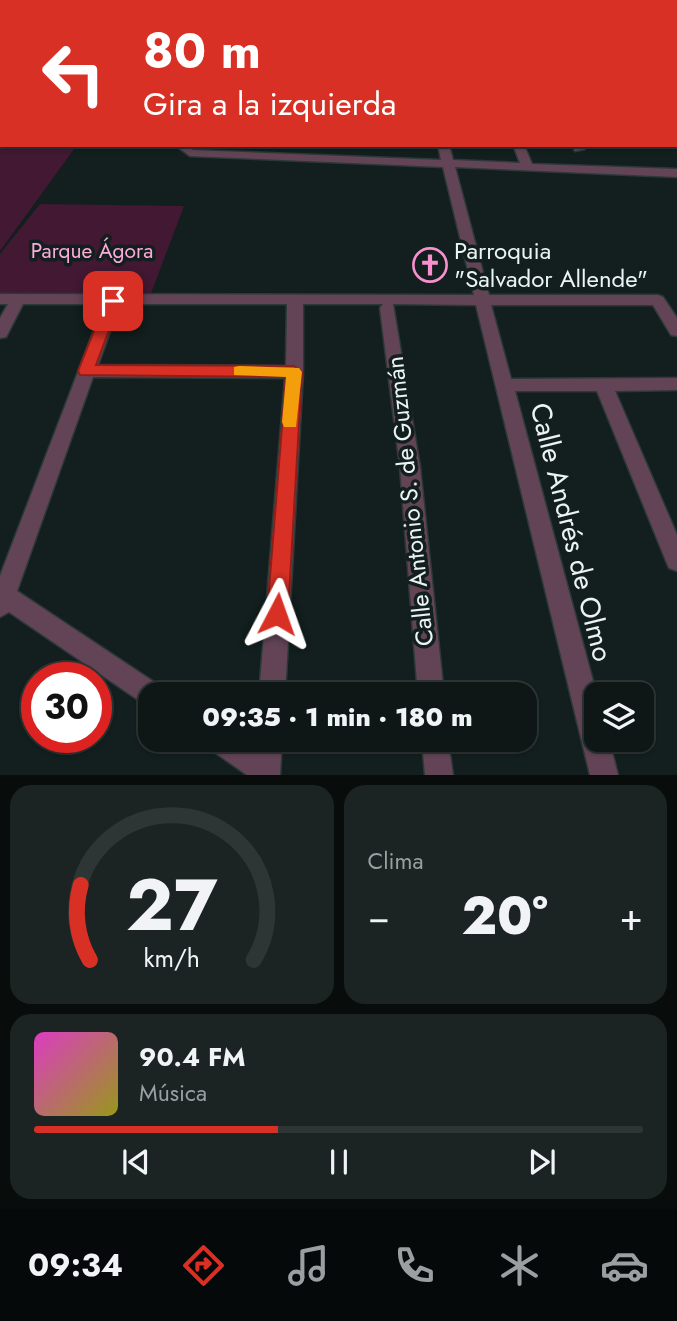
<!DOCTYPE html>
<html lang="es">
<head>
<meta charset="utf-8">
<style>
	:root { --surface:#0e1716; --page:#1c2423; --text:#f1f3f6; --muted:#9b9fa1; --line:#2e3635; --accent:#d93025 }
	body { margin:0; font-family:Jost,sans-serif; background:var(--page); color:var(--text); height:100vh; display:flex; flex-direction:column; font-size:26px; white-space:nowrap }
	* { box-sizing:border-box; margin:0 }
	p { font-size:23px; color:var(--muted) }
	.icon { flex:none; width:38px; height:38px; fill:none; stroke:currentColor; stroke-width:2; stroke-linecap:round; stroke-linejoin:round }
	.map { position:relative; height:775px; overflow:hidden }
	.details { display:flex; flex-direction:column; gap:10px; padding:10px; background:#080d0c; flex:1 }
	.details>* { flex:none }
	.guide { position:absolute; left:0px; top:0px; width:677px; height:147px; box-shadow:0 2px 5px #0004,0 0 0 2px var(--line); background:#d93025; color:#fff; overflow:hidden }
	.controls { position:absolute; left:584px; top:682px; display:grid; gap:14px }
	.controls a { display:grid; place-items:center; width:70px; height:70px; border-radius:14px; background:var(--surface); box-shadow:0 2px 5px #0004,0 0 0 2px var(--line); font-size:35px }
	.speed { position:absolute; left:21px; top:662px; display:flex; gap:14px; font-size:35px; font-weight:700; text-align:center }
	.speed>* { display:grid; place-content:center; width:91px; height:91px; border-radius:50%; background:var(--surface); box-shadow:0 2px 5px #0004,0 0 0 2px var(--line); line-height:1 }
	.speed .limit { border:10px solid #d22; background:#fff; color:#111 }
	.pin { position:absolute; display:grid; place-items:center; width:60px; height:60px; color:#fff; margin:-30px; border-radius:14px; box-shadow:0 4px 10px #0006 }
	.me { position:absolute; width:77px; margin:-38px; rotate:4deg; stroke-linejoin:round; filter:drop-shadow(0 0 5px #0008) }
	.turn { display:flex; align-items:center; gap:24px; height:147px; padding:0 28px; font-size:32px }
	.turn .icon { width:91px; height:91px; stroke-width:2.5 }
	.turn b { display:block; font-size:49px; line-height:60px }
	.big { font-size:52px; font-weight:800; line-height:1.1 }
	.details .widget { flex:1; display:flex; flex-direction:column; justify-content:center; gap:10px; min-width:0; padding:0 24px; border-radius:21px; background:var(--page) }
	.details .dial { align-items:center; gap:0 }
	.dial svg { height:182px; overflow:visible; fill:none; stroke:var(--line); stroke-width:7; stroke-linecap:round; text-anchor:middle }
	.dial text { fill:var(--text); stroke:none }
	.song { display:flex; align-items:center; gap:21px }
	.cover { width:84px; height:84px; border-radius:10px; background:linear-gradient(135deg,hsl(310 70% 55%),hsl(60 70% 35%)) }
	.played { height:7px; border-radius:4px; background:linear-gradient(90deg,var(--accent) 40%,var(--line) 40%) }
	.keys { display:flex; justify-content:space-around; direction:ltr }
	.heat { display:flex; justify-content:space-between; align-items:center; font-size:38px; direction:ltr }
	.details .tiles { flex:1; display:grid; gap:10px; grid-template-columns:1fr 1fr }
	.widget:last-child { grid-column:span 2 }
	.trip { position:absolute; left:138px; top:682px; width:399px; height:70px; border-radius:21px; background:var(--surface); box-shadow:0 2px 5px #0004,0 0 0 2px var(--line); font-weight:800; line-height:70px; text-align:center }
	.dock { display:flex; height:112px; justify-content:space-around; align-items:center; background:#060909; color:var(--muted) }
	.dock .icon { width:49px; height:49px }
	.dock .current { color:var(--accent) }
	.dock b { font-size:32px; color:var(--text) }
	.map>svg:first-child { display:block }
	.green { fill:#421833 }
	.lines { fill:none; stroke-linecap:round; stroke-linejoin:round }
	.street-casing { stroke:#2c3938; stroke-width:3 }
	.secondary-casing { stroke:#2c3938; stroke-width:4 }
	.street { fill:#634456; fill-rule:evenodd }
	.secondary { fill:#8b5a76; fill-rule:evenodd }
	.route { fill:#d93025; stroke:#8d1f18; stroke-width:2 }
	.slow { fill:#f59e0b }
	.labels { text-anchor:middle; stroke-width:7; stroke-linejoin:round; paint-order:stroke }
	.far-park-label { font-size:21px; fill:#fcaad9; stroke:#121f1e }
	.poi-label { font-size:24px; fill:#ebf4f3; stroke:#121f1e; text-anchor:start }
	.street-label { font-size:24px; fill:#ebf4f3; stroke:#121f1e }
	.near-street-label { font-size:28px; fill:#ebf4f3; stroke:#121f1e }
</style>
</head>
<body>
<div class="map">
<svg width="677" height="775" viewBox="0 0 677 775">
	<rect width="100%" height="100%" fill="#121f1e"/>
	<g class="green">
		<polygon points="0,141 2,145 77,145 0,251"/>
		<polygon points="40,204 184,206 150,296 0,298 0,254"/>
	</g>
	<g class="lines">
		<g class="street-casing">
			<g id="street">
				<polygon points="94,0 102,0 93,2"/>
				<polygon points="137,0 145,0 136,2"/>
				<polygon points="185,0 193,0 184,2"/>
				<polygon points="227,0 235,0 226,2"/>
				<rect x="272" y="0" width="8" height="2"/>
				<rect x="315" y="0" width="8" height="2"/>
				<polygon points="403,0 411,0 402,2"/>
				<polygon points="461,0 469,0 460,2"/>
				<polygon points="504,0 512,0 503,2"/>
				<rect x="545" y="0" width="8" height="2"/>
				<rect x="590" y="0" width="8" height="2"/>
				<polygon points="642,0 650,0 651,2 643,2"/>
				<polygon points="676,47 677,48 677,55 676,54"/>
				<polygon points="2,52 2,58 0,59 0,53"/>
				<rect x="676" y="105" width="1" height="8"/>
				<polygon points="0,117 2,117 0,125"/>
				<path d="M175,145H187L193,150L441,160L438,145H449L453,160L520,163L513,145H524L532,164L677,169V177L455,167L489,295H658L663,297L677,318V336L671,335L653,305H491L511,379L677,378V390L615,391L677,535V571L669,568L666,561L597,391H515L597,696V740H609L618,775H590L476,305L393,304L420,467L444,695H418L400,467L380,308L383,304H303V372L285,695H259L285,378L93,377L17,591L160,686L164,695H150V708L9,612L0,617V576L104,304H23L6,337L0,338V318L8,304H0V294L474,295L443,167L190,156ZM120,304H287L286,366L98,365Z"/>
				<polygon points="572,145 583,145 585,149 575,151"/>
				<polygon points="206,740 243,740 255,748 256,740 282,740 280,775 247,775 210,749"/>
				<polygon points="422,740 448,740 453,775 425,775"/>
			</g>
		</g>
		<g class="secondary-casing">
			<g id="secondary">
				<polygon points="67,0 83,0 66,2"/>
				<polygon points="337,0 364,0 365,2 338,2"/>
				<polygon points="371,0 400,0 401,2 372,2"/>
				<rect x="0" y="15" width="2" height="8"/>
				<rect x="676" y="27" width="1" height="8"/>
			</g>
		</g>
		<use href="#street" class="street"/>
		<use href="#secondary" class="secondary"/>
	</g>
	<polygon class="route" points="113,297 120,301 96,365 294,366 302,372 288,614 285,621 277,624 270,621 267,614 286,377 80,375 78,371 106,301"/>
	<polygon class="slow" points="239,366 299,368 302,372 296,427 284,427 282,422 286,377 234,375 234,367"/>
	<defs>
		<g id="church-ring" transform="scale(1.75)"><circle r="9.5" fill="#121f1e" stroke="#f790cd" stroke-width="1.5"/><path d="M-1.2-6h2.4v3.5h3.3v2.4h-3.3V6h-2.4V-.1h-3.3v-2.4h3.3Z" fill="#f790cd"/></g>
	</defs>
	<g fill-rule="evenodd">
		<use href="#church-ring" x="430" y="265"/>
	</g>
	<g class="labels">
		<g class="far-park-label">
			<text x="92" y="258">Parque Ágora</text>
		</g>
		<g class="poi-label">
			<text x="454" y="259">Parroquia<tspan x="454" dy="28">"Salvador Allende"</tspan></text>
		</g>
		<g class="street-label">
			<text transform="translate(410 501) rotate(-96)" y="8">Calle Antonio S. de Guzmán</text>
		</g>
		<g class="near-street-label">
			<text transform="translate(572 532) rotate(76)" y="10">Calle Andrés de Olmo</text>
		</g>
	</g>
</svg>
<div class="controls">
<a><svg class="icon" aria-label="layers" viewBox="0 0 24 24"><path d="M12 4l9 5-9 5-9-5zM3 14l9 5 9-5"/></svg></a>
</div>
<div class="speed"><div class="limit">30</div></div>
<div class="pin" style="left:113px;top:301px;background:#d93025"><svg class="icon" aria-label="arrive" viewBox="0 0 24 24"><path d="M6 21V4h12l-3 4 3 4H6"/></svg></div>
<svg class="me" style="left:277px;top:614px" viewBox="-20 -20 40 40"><path d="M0-17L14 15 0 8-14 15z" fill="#d93025" stroke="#fff" stroke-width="4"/></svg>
<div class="trip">09:35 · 1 min · 180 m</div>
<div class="guide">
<div class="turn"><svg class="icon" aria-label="left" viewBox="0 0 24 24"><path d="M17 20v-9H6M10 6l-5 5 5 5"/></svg><div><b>80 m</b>Gira a la izquierda</div></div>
</div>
</div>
<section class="details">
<div class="tiles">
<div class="widget dial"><svg viewBox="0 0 100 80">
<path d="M14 69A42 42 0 1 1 86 69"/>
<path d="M14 69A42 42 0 0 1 10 36" stroke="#d93025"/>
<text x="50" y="56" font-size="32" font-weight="700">27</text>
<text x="50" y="72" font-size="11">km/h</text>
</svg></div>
<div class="widget"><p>Clima</p>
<div class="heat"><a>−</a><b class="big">20°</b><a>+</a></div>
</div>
<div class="widget">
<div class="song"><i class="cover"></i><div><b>90.4 FM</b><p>Música</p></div></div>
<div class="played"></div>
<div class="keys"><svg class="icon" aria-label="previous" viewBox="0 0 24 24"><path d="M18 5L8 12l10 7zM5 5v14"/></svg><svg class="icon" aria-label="pause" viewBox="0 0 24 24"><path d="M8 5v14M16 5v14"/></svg><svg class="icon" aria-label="next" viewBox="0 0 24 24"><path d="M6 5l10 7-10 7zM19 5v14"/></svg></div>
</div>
</div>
</section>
<nav class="dock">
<b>09:34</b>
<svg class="icon current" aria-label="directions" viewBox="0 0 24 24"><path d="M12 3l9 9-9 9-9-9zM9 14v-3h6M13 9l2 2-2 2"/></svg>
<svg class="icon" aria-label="music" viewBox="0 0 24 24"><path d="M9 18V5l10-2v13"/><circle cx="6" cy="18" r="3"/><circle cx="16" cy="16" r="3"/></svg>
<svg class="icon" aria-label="phone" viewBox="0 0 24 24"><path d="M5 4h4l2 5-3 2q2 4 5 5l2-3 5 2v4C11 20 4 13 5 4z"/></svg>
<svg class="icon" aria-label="climate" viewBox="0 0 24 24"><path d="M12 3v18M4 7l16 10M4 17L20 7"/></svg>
<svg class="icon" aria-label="car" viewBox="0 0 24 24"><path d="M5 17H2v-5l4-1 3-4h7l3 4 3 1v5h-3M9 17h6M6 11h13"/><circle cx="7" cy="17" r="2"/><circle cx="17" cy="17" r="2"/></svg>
</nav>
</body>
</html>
